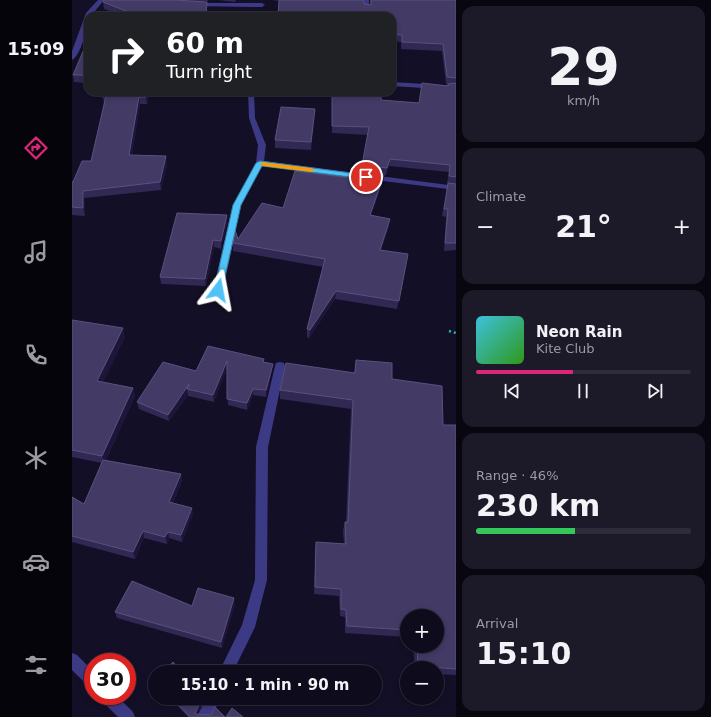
<!DOCTYPE html>
<html lang="en">
<head>
<meta charset="utf-8">
<style>
	:root { --surface:#0e0b1c; --page:#1c1929; --text:#f1f3f6; --muted:#9b9ba3; --line:#2e2b3b; --accent:#db2777 }
	body { margin:0; font-family:"DejaVu Sans",sans-serif; background:var(--page); color:var(--text); height:100vh; display:flex; flex-direction:column; font-size:15px; white-space:nowrap }
	* { box-sizing:border-box; margin:0 }
	p { font-size:13px; color:var(--muted) }
	.icon { flex:none; width:22px; height:22px; fill:none; stroke:currentColor; stroke-width:2; stroke-linecap:round; stroke-linejoin:round }
	.map { position:relative; flex:1; overflow:hidden }
	.panel { display:flex; flex-direction:column; gap:6px; padding:6px; background:#08060f; width:255px }
	.panel>* { flex:none }
	.banner { position:absolute; left:12px; top:12px; width:312px; height:84px; border-radius:12px; box-shadow:0 2px 6px #0003,0 0 0 1px var(--line); background:#202124; color:#fff; overflow:hidden }
	.fabs { position:absolute; left:328px; top:609px; display:grid; gap:8px }
	.fabs a { display:grid; place-items:center; width:44px; height:44px; border-radius:50%; background:var(--surface); box-shadow:0 2px 6px #0003,0 0 0 1px var(--line); font-size:20px }
	.speed { position:absolute; left:12px; top:653px; display:flex; gap:8px; font-size:20px; font-weight:700; text-align:center }
	.speed>* { display:grid; place-content:center; width:52px; height:52px; border-radius:50%; background:var(--surface); box-shadow:0 2px 6px #0003,0 0 0 1px var(--line); line-height:1 }
	.speed .limit { border:6px solid #d22; background:#fff; color:#111 }
	.pin { position:absolute; display:grid; place-items:center; width:34px; height:34px; color:#fff; margin:-17px; border:2px solid #fff; border-radius:50%; box-shadow:0 1px 4px #0007 }
	.me { position:absolute; width:44px; margin:-22px; rotate:13deg; stroke-linejoin:round; filter:drop-shadow(0 0 3px #0008) }
	.turn { display:flex; align-items:center; gap:14px; height:84px; padding:0 16px; font-size:18px }
	.turn .icon { width:52px; height:52px; stroke-width:2.5 }
	.turn b { display:block; font-size:28px; line-height:34px }
	.big { font-size:30px; font-weight:800; line-height:1.1 }
	.panel .card { flex:1; display:flex; flex-direction:column; justify-content:center; gap:6px; min-width:0; padding:0 14px; border-radius:12px; background:var(--page) }
	.panel .dial { align-items:center; gap:0 }
	.dial b { font-size:52px; line-height:1 }
	.song { display:flex; align-items:center; gap:12px }
	.cover { width:48px; height:48px; border-radius:6px; background:linear-gradient(135deg,hsl(190 70% 55%),hsl(110 70% 35%)) }
	.played { height:4px; border-radius:2px; background:linear-gradient(90deg,var(--accent) 45%,var(--line) 45%) }
	.keys { display:flex; justify-content:space-around; direction:ltr }
	.heat { display:flex; justify-content:space-between; align-items:center; font-size:22px; direction:ltr }
	.charge { height:6px; border-radius:3px; background:linear-gradient(90deg,#34c759 46%,var(--line) 0) }
	.trip { position:absolute; left:76px; top:665px; width:234px; height:40px; border-radius:20px; background:var(--surface); box-shadow:0 2px 6px #0003,0 0 0 1px var(--line); font-weight:800; line-height:40px; text-align:center }
	main { display:flex; flex:1; min-height:0 }
	.dock { display:flex; flex-direction:column; width:72px; justify-content:space-around; align-items:center; background:#06040b; color:var(--muted) }
	.dock .icon { width:28px; height:28px }
	.dock .on { color:var(--accent) }
	.dock b { font-size:18px; color:var(--text) }
	.map>svg:first-child { display:block }
	.lines { fill:none; stroke-linecap:round; stroke-linejoin:round }
	.path { stroke:#2fb8b0; stroke-width:2.5; stroke-dasharray:2 3; stroke-linecap:butt }
	.minor { fill:#3d3a85; fill-rule:evenodd }
	.wall { fill:#312854 }
	.shaded-wall { fill:#1d163a }
	.building { fill:#433a66; stroke:#5a527e }
	.route { fill:#4fc3f7; stroke:#337fa1 }
	.slow { fill:#f59e0b }
</style>
</head>
<body>
<main>
<nav class="dock">
<b>15:09</b>
<svg class="icon on" aria-label="directions" viewBox="0 0 24 24"><path d="M12 3l9 9-9 9-9-9zM9 14v-3h6M13 9l2 2-2 2"/></svg>
<svg class="icon" aria-label="music" viewBox="0 0 24 24"><path d="M9 18V5l10-2v13"/><circle cx="6" cy="18" r="3"/><circle cx="16" cy="16" r="3"/></svg>
<svg class="icon" aria-label="phone" viewBox="0 0 24 24"><path d="M5 4h4l2 5-3 2q2 4 5 5l2-3 5 2v4C11 20 4 13 5 4z"/></svg>
<svg class="icon" aria-label="climate" viewBox="0 0 24 24"><path d="M12 3v18M4 7l16 10M4 17L20 7"/></svg>
<svg class="icon" aria-label="car" viewBox="0 0 24 24"><path d="M5 17H2v-5l4-1 3-4h7l3 4 3 1v5h-3M9 17h6M6 11h13"/><circle cx="7" cy="17" r="2"/><circle cx="17" cy="17" r="2"/></svg>
<svg class="icon" aria-label="filters" viewBox="0 0 24 24"><path d="M4 7h16M4 17h16"/><circle cx="9" cy="7" r="2"/><circle cx="15" cy="17" r="2"/></svg>
</nav>
<div class="map">
<svg width="384" height="717" viewBox="0 0 384 717">
	<rect width="100%" height="100%" fill="#130f26"/>
	<g class="lines">
		<polyline class="path" points="377,331 384,333"/>
		<g class="minor">
			<path d="M26,0H32L19,16H16C16,26 9,56 0,60V51L14,13Z"/>
			<polygon points="291,0 297,0 297,10 292,9"/>
			<polygon points="119,3 190,3 193,5 190,7 121,6 118,4"/>
			<polygon points="320,82 384,86 384,90 320,86"/>
			<polygon points="176,92 182,92 183,118 194,145 192,161 384,186 384,190 190,166 169,205 151,290 146,293 143,292 141,290 161,205 184,163 186,145 177,118"/>
			<polygon points="208,362 212,363 213,366 196,447 195,580 183,627 161,672 147,672 170,625 183,580 184,447 203,366 204,363"/>
			<polygon points="0,653 5,655 21,671 21,688 16,686 0,670"/>
			<polygon points="28,696 45,696 61,712 63,717 46,717 30,701"/>
			<polygon points="134,698 148,698 140,717 125,717"/>
		</g>
	</g>
	<g class="wall">
		<polygon points="32,0 136,0 136,1 113,1 135,2 135,16 52,16 32,9 31,2"/>
		<polygon points="146,0 164,0 163,2"/>
		<polygon points="200,0 291,0 292,4 298,5 298,0 384,0 384,250 372,251 374,217 370,216 376,183 375,183 377,172 317,166 314,175 312,175 311,182 299,215 317,226 309,250 336,254 325,309 263,299 237,338 235,337 235,329 251,267 161,251 161,243 211,208 288,179 296,135 260,133 260,92 309,100 347,103 375,86 376,84 374,84 370,51 329,49 329,42 320,41 320,16"/>
		<polygon points="16,42 16,83 2,82 1,75"/>
		<polygon points="28,92 78,92 75,104 68,104 60,155 95,164 89,190 12,198 13,216 0,215 0,182 1,182 19,161 32,104 31,98 30,98"/>
		<polygon points="242,116 239,150 203,148 203,140"/>
		<polygon points="155,223 149,249 142,247 134,286 89,284 88,277"/>
		<polygon points="0,320 53,337 31,382 61,388 63,396 34,460 109,474 110,481 101,503 121,514 110,542 97,538 95,544 72,538 63,559 0,542 0,497 12,504 30,463 0,457"/>
		<polygon points="284,360 320,379 371,425 384,425 384,675 365,674 365,668 343,668 341,646 365,646 335,616 335,637 273,633 273,617 268,616 267,596 242,594 243,550 244,542 272,544 271,530 273,522 274,522 279,409 208,399 208,390 282,373"/>
		<polygon points="192,363 200,370 194,397 181,395 175,410 156,405 155,368 142,402 116,396 116,395 97,421 67,409 65,402 124,371"/>
		<polygon points="163,604 150,648 45,618 43,612"/>
		<polygon points="98,698 132,698 126,714 153,717 116,717"/>
	</g>
	<g class="shaded-wall">
		<polygon points="135,2 135,16 134,16"/>
		<polygon points="76,92 78,92 75,104 74,97"/>
		<polygon points="67,97 68,104 59,163 57,155"/>
		<polygon points="94,156 95,164 89,190 88,182"/>
		<polygon points="318,159 317,166 314,175 315,168"/>
		<polygon points="312,175 311,182 297,223 298,215"/>
		<polygon points="11,191 12,198 13,216 11,208"/>
		<polygon points="155,215 155,223 149,249 149,241"/>
		<polygon points="318,219 317,226 307,257 308,250"/>
		<polygon points="141,240 142,247 134,286 133,279"/>
		<polygon points="264,291 263,299 237,338 238,330"/>
		<polygon points="51,328 53,337 28,390 25,381"/>
		<polygon points="155,361 156,367 142,402 141,395"/>
		<polygon points="201,364 200,370 194,397 194,390"/>
		<polygon points="117,384 115,389 116,395 97,421 96,415"/>
		<polygon points="61,388 63,396 32,464 30,456"/>
		<polygon points="181,389 181,395 175,410 175,403"/>
		<polygon points="109,474 110,481 98,509 97,502"/>
		<polygon points="120,508 121,514 110,542 109,535"/>
		<polygon points="71,531 72,538 63,559 61,552"/>
		<polygon points="96,532 97,538 95,544 93,537"/>
		<polygon points="162,598 163,604 150,648 149,642"/>
		<polygon points="130,698 132,698 125,717 123,714"/>
	</g>
	<g class="building">
		<polygon points="32,0 103,0 135,2 134,16 67,16 31,2"/>
		<polygon points="207,0 291,0 292,4 299,5 299,0 384,0 384,78 375,77 371,44 330,42 330,35 320,34 320,16 206,16"/>
		<polygon points="15,42 16,42 16,75 1,75"/>
		<polygon points="350,83 376,86 376,84 384,83 384,177 377,176 378,165 318,159 315,168 290,165 297,127 260,126 260,92 309,92 309,100 347,103"/>
		<polygon points="32,92 76,92 74,97 67,97 57,155 94,156 88,182 11,191 11,208 0,207 0,182 1,182 10,161 19,161 34,96 31,96"/>
		<polygon points="209,107 243,109 239,142 203,140"/>
		<polygon points="223,171 288,179 289,172 312,175 298,215 318,219 308,250 336,254 327,301 264,291 238,330 235,329 253,259 161,243 163,230 166,239 190,203 211,208"/>
		<polygon points="376,183 384,184 384,243 373,243 376,209 372,209"/>
		<polygon points="105,213 155,215 149,241 141,240 133,279 88,277"/>
		<polygon points="0,320 51,328 25,381 61,388 30,456 0,450"/>
		<polygon points="136,346 192,359 191,362 201,364 194,390 181,389 175,403 155,399 155,361 141,395 115,389 117,384 96,415 65,402 91,362 124,371"/>
		<polygon points="284,360 320,363 320,379 370,386 371,425 384,425 384,669 346,666 345,646 365,646 365,616 335,616 335,630 275,626 274,610 269,609 269,589 243,587 244,542 274,544 273,522 276,522 281,400 208,390 214,363 283,373"/>
		<polygon points="31,460 109,474 97,502 120,508 109,535 96,532 93,537 71,531 61,552 0,536 0,497 12,504"/>
		<polygon points="60,581 120,606 126,588 162,598 149,642 43,612"/>
		<polygon points="101,662 110,672 91,672"/>
		<polygon points="100,698 130,698 123,714 139,715 143,707 153,717 118,717"/>
		<polygon points="160,708 171,717 154,717"/>
	</g>
	<polygon class="route" points="188,161 294,175 297,177 294,179 190,166 169,205 150,290 146,292 143,292 142,290 161,205 184,163"/>
	<polygon class="slow" points="189,162 239,168 243,170 239,172 191,166 189,165"/>
</svg>
<div class="fabs">
<a>+</a>
<a>−</a>
</div>
<div class="speed"><div class="limit">30</div></div>
<div class="pin" style="left:294px;top:177px;background:#d93025"><svg class="icon" aria-label="arrive" viewBox="0 0 24 24"><path d="M6 21V4h12l-3 4 3 4H6"/></svg></div>
<svg class="me" style="left:146px;top:290px" viewBox="-20 -20 40 40"><path d="M0-17L14 15 0 8-14 15z" fill="#4fc3f7" stroke="#fff" stroke-width="4"/></svg>
<div class="trip">15:10 · 1 min · 90 m</div>
<div class="banner">
<div class="turn"><svg class="icon" aria-label="right" viewBox="0 0 24 24"><path d="M7 20v-9h11M14 6l5 5-5 5"/></svg><div><b>60 m</b>Turn right</div></div>
</div>
</div>
<section class="panel">
<div class="card dial"><b>29</b><p>km/h</p></div>
<div class="card"><p>Climate</p>
<div class="heat"><a>−</a><b class="big">21°</b><a>+</a></div>
</div>
<div class="card">
<div class="song"><i class="cover"></i><div><b>Neon Rain</b><p>Kite Club</p></div></div>
<div class="played"></div>
<div class="keys"><svg class="icon" aria-label="previous" viewBox="0 0 24 24"><path d="M18 5L8 12l10 7zM5 5v14"/></svg><svg class="icon" aria-label="pause" viewBox="0 0 24 24"><path d="M8 5v14M16 5v14"/></svg><svg class="icon" aria-label="next" viewBox="0 0 24 24"><path d="M6 5l10 7-10 7zM19 5v14"/></svg></div>
</div>
<div class="card"><p>Range · 46%</p><b class="big">230 km</b><div class="charge"></div></div>
<div class="card"><p>Arrival</p><b class="big">15:10</b></div>
</section>
</main>
</body>
</html>
